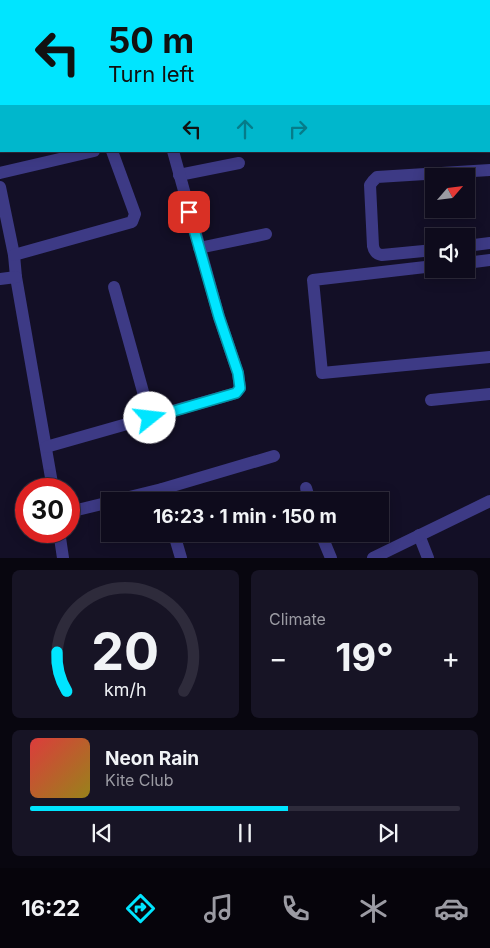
<!DOCTYPE html>
<html lang="en">
<head>
<meta charset="utf-8">
<style>
	:root { --surface:#0e0b1c; --page:#171425; --text:#f1f3f6; --muted:#9b9ba3; --line:#2e2b3b; --accent:#00e5ff }
	body { margin:0; font-family:Inter,sans-serif; background:var(--page); color:var(--text); height:100vh; display:flex; flex-direction:column; font-size:19px; white-space:nowrap }
	* { box-sizing:border-box; margin:0 }
	p { font-size:16px; color:var(--muted) }
	.icon { flex:none; width:28px; height:28px; fill:none; stroke:currentColor; stroke-width:2; stroke-linecap:round; stroke-linejoin:round }
	.map { position:relative; height:558px; overflow:hidden }
	.drawer { display:flex; flex-direction:column; gap:12px; padding:12px; background:#08060f; flex:1 }
	.drawer>* { flex:none }
	.hud { position:absolute; left:0px; top:0px; width:490px; height:152px; box-shadow:0 2px 12px #0003,0 0 0 1px var(--line); background:#00e5ff; color:#111; overflow:hidden }
	.needle { width:32px; rotate:62deg }
	.controls { position:absolute; left:425px; top:168px; display:grid; gap:10px }
	.controls a { display:grid; place-items:center; width:50px; height:50px; border-radius:0px; background:var(--surface); box-shadow:0 2px 12px #0003,0 0 0 1px var(--line); font-size:25px }
	.speed { position:absolute; left:15px; top:478px; display:flex; gap:10px; font-size:25px; font-weight:700; text-align:center }
	.speed>* { display:grid; place-content:center; width:65px; height:65px; border-radius:50%; background:var(--surface); box-shadow:0 2px 12px #0003,0 0 0 1px var(--line); line-height:1 }
	.speed .limit { border:8px solid #d22; background:#fff; color:#111 }
	.pin { position:absolute; display:grid; place-items:center; width:42px; height:42px; color:#fff; margin:-21px; border-radius:10px; box-shadow:0 2px 8px #0006 }
	.me { position:absolute; width:55px; margin:-28px; rotate:74deg; stroke-linejoin:round; filter:drop-shadow(0 0 4px #0008) }
	.turn { display:flex; align-items:center; gap:18px; height:105px; padding:0 25px; font-size:22px }
	.turn .icon { width:65px; height:65px; stroke-width:2.5 }
	.turn b { display:block; font-size:35px; line-height:42px }
	.lanes { display:flex; align-items:center; height:48px; padding:0 25px; background:#0003; justify-content:center; gap:25px; direction:ltr }
	.lanes .off { opacity:.35 }
	.big { font-size:38px; font-weight:700; line-height:1.1 }
	.drawer .card { flex:1; display:flex; flex-direction:column; justify-content:center; gap:8px; min-width:0; padding:0 18px; border-radius:8px; background:var(--page) }
	.drawer .dial { align-items:center; gap:0 }
	.dial svg { height:130px; overflow:visible; fill:none; stroke:var(--line); stroke-width:7; stroke-linecap:round; text-anchor:middle }
	.dial text { fill:var(--text); stroke:none }
	.song { display:flex; align-items:center; gap:15px }
	.cover { width:60px; height:60px; border-radius:8px; background:linear-gradient(135deg,hsl(0 70% 55%),hsl(50 70% 35%)) }
	.played { height:5px; border-radius:2px; background:linear-gradient(90deg,var(--accent) 60%,var(--line) 60%) }
	.keys { display:flex; justify-content:space-around; direction:ltr }
	.heat { display:flex; justify-content:space-between; align-items:center; font-size:28px; direction:ltr }
	.drawer .tiles { flex:1; display:grid; gap:12px; grid-template-columns:1fr 1fr }
	.card:last-child { grid-column:span 2 }
	.trip { position:absolute; left:101px; top:492px; width:288px; height:50px; border-radius:0px; background:var(--surface); box-shadow:0 2px 12px #0003,0 0 0 1px var(--line); font-weight:700; line-height:50px; text-align:center }
	.tabs { display:flex; height:80px; justify-content:space-around; align-items:center; background:#06040b; color:var(--muted) }
	.tabs .icon { width:35px; height:35px }
	.tabs .selected { color:var(--accent) }
	.tabs b { font-size:22px; color:var(--text) }
	.map>svg:first-child { display:block }
	.lines { fill:none; stroke-linecap:round; stroke-linejoin:round }
	.minor { stroke:#3d3a85; stroke-width:12 }
	.route-casing { stroke:#0095a6; stroke-width:12 }
	.route { stroke:#00e5ff; stroke-width:9 }
</style>
</head>
<body>
<div class="map">
<svg width="490" height="558" viewBox="0 0 490 558">
	<rect width="100%" height="100%" fill="#130f26"/>
	<g class="lines">
		<g class="minor">
			<polyline points="46,0 46,1"/>
			<polyline points="242,0 243,1"/>
			<polyline points="489,75 490,74"/>
			<polyline points="0,112 1,112"/>
			<polyline points="0,173 94,151"/>
			<polyline points="179,175 239,163"/>
			<polyline points="0,187 14,255 16,277 53,489"/>
			<polyline points="466,246 490,243"/>
			<polyline points="199,248 266,234"/>
			<path d="M434,250L382,255C376,254 374,251 373,246L370,185L373,181L377,177L490,170"/>
			<polyline points="14,255 132,222 135,214 112,151"/>
			<polyline points="466,263 490,260"/>
			<polyline points="434,266 313,280 322,373 490,357"/>
			<polyline points="0,279 16,277"/>
			<polyline points="114,287 150,417"/>
			<polyline points="431,400 490,394"/>
			<polyline points="46,447 236,393 240,388 238,373 219,317 173,151"/>
			<polyline points="306,488 310,501"/>
			<polyline points="162,489 165,501"/>
			<polyline points="113,501 162,489 274,456"/>
			<polyline points="69,512 110,502"/>
			<polyline points="59,531 63,558"/>
			<polyline points="174,534 181,558"/>
			<polyline points="321,534 331,558"/>
			<polyline points="419,535 428,558"/>
			<polyline points="373,558 490,501"/>
		</g>
	</g>
	<g class="lines">
		<g class="route-casing">
			<polyline id="route" points="150,418 236,393 240,388 238,373 219,317 189,212"/>
		</g>
		<use href="#route" class="route"/>
	</g>
</svg>
<div class="controls">
<a><svg class="needle" viewBox="-14 -14 28 28"><path d="M0-13l5 13h-10z" fill="#e53935"/><path d="M0 13l5-13h-10z" fill="#9b9ba3"/></svg></a>
<a><svg class="icon" aria-label="sound" viewBox="0 0 24 24"><path d="M4 9h4l5-4v14l-5-4H4zM17 9q2 3 0 6"/></svg></a>
</div>
<div class="speed"><div class="limit">30</div></div>
<div class="pin" style="left:189px;top:212px;background:#d93025"><svg class="icon" aria-label="arrive" viewBox="0 0 24 24"><path d="M6 21V4h12l-3 4 3 4H6"/></svg></div>
<svg class="me" style="left:150px;top:418px" viewBox="-20 -20 40 40"><circle r="19" fill="#fff"/><path d="M0-13L10 11 0 6-10 11z" fill="#00e5ff"/></svg>
<div class="trip">16:23 · 1 min · 150 m</div>
<div class="hud">
<div class="turn"><svg class="icon" aria-label="left" viewBox="0 0 24 24"><path d="M17 20v-9H6M10 6l-5 5 5 5"/></svg><div><b>50 m</b>Turn left</div></div>
<div class="lanes"><svg class="icon" aria-label="left" viewBox="0 0 24 24"><path d="M17 20v-9H6M10 6l-5 5 5 5"/></svg><svg class="icon off" aria-label="ahead" viewBox="0 0 24 24"><path d="M12 20V5M6 11l6-6 6 6"/></svg><svg class="icon off" aria-label="right" viewBox="0 0 24 24"><path d="M7 20v-9h11M14 6l5 5-5 5"/></svg></div>
</div>
</div>
<section class="drawer">
<div class="tiles">
<div class="card dial"><svg viewBox="0 0 100 80">
<path d="M14 69A42 42 0 1 1 86 69"/>
<path d="M14 69A42 42 0 0 1 8 45" stroke="#00e5ff"/>
<text x="50" y="56" font-size="32" font-weight="700">20</text>
<text x="50" y="72" font-size="11">km/h</text>
</svg></div>
<div class="card"><p>Climate</p>
<div class="heat"><a>−</a><b class="big">19°</b><a>+</a></div>
</div>
<div class="card">
<div class="song"><i class="cover"></i><div><b>Neon Rain</b><p>Kite Club</p></div></div>
<div class="played"></div>
<div class="keys"><svg class="icon" aria-label="previous" viewBox="0 0 24 24"><path d="M18 5L8 12l10 7zM5 5v14"/></svg><svg class="icon" aria-label="pause" viewBox="0 0 24 24"><path d="M8 5v14M16 5v14"/></svg><svg class="icon" aria-label="next" viewBox="0 0 24 24"><path d="M6 5l10 7-10 7zM19 5v14"/></svg></div>
</div>
</div>
</section>
<nav class="tabs">
<b>16:22</b>
<svg class="icon selected" aria-label="directions" viewBox="0 0 24 24"><path d="M12 3l9 9-9 9-9-9zM9 14v-3h6M13 9l2 2-2 2"/></svg>
<svg class="icon" aria-label="music" viewBox="0 0 24 24"><path d="M9 18V5l10-2v13"/><circle cx="6" cy="18" r="3"/><circle cx="16" cy="16" r="3"/></svg>
<svg class="icon" aria-label="phone" viewBox="0 0 24 24"><path d="M5 4h4l2 5-3 2q2 4 5 5l2-3 5 2v4C11 20 4 13 5 4z"/></svg>
<svg class="icon" aria-label="climate" viewBox="0 0 24 24"><path d="M12 3v18M4 7l16 10M4 17L20 7"/></svg>
<svg class="icon" aria-label="car" viewBox="0 0 24 24"><path d="M5 17H2v-5l4-1 3-4h7l3 4 3 1v5h-3M9 17h6M6 11h13"/><circle cx="7" cy="17" r="2"/><circle cx="17" cy="17" r="2"/></svg>
</nav>
</body>
</html>
